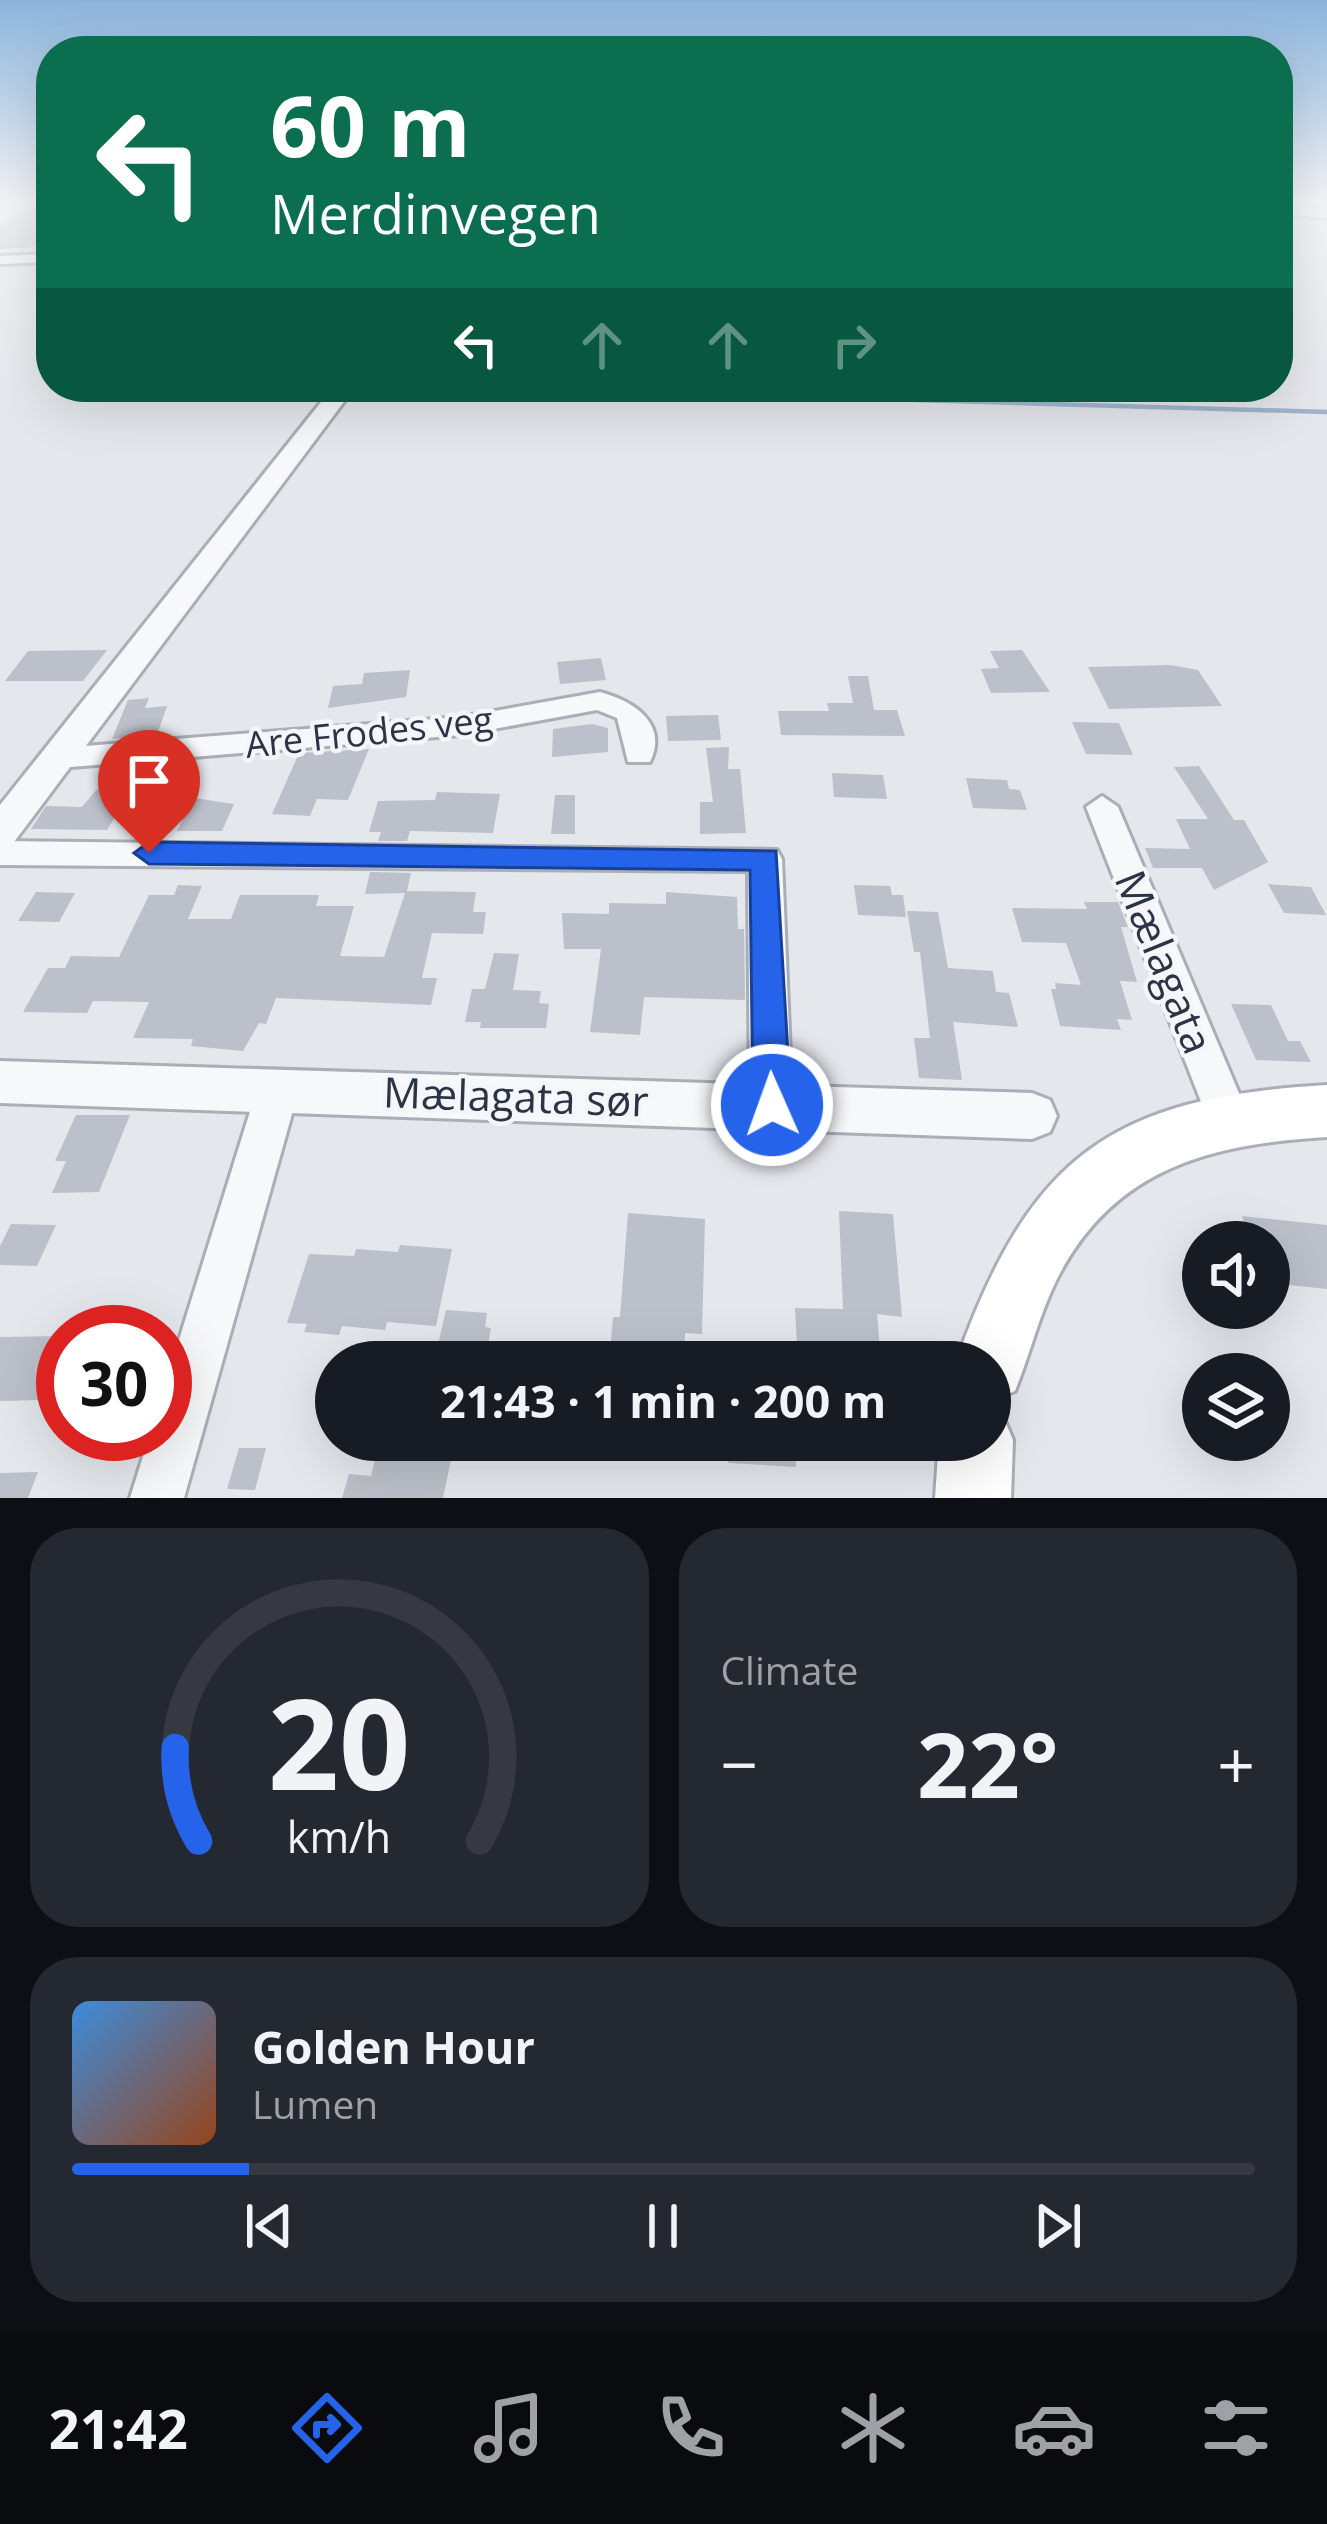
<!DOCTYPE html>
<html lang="en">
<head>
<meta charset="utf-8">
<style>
	:root { --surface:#171b24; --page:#242831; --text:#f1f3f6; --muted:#9ea1a6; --line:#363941; --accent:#2563eb }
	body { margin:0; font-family:"Open Sans",sans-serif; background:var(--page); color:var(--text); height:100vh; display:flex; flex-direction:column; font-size:45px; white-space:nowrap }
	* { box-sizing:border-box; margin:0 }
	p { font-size:39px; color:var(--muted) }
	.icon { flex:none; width:66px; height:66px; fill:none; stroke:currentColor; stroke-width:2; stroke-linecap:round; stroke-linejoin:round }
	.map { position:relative; height:1498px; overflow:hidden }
	.sheet { display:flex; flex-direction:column; gap:30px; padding:30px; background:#0d0f14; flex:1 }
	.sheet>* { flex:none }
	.hud { position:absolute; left:36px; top:36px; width:1257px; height:366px; border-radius:48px; box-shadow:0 12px 48px #0002; background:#0b6e4f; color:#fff; overflow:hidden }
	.tools { position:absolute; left:1182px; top:1221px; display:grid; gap:24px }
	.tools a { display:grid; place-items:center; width:108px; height:108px; border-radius:50%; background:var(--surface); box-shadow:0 12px 48px #0002; font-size:60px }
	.speed { position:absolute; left:36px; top:1305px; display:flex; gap:24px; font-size:60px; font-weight:700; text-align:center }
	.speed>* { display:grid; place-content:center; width:156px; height:156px; border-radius:50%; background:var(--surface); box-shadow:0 12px 48px #0002; line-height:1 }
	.speed .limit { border:18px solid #d22; background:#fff; color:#111 }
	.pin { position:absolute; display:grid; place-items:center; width:102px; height:102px; color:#fff; margin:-123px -51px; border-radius:50% 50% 50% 0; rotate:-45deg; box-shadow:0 0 12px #0007 }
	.pin .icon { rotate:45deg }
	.me { position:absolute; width:132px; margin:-66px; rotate:358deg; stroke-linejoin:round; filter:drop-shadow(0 0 9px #0008) }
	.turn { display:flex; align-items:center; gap:42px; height:252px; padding:0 36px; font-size:54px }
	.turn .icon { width:156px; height:156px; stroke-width:2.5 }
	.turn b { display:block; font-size:84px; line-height:102px }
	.lanes { display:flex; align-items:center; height:114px; padding:0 36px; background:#0003; justify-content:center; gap:60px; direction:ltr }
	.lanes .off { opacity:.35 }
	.big { font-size:90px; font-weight:700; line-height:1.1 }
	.sheet .card { flex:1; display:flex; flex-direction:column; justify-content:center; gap:18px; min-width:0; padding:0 42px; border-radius:48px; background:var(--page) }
	.sheet .dial { align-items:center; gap:0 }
	.dial svg { height:312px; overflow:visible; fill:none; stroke:var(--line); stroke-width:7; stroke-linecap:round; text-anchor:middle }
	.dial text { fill:var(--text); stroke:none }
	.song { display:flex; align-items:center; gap:36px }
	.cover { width:144px; height:144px; border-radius:18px; background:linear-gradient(135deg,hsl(210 70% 55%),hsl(20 70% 35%)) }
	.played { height:12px; border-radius:6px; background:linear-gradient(90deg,var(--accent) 15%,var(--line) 15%) }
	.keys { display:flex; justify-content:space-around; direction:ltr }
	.heat { display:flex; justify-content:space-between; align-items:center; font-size:66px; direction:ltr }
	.sheet .tiles { flex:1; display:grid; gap:30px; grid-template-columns:1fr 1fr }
	.card:last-child { grid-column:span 2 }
	.trip { position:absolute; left:315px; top:1341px; width:696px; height:120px; border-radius:60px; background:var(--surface); box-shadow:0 12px 48px #0002; font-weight:700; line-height:120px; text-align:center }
	.tabs { display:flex; height:192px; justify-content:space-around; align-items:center; background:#090b0e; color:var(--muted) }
	.tabs .icon { width:84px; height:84px }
	.tabs .on { color:var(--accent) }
	.tabs b { font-size:54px; color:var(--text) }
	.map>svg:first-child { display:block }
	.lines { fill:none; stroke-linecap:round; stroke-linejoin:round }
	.stream { stroke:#9fb4cc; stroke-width:4.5 }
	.building { fill:#bbc0ca }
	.minor-casing { stroke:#a9aeb7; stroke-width:6 }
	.tertiary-casing { stroke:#a9aeb7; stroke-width:6 }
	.secondary-casing { stroke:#a9aeb7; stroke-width:6 }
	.minor { fill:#f7f8fa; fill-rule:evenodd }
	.tertiary { fill:#f7f8fa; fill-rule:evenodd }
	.secondary { fill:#fff; fill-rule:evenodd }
	.route { fill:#2563eb; stroke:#184099; stroke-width:3 }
	.labels { text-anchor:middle; stroke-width:9; stroke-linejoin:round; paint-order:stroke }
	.street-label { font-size:36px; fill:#2b3445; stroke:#f4f6f9 }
	.near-street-label { font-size:42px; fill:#2b3445; stroke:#f4f6f9 }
</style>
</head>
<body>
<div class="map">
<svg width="1327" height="1498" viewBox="0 0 1327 1498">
	<rect width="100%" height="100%" fill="#e4e7ec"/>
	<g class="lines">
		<polyline class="stream" points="879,399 1327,412"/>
	</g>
	<g class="building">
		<polygon points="33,205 51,205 51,232 35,247 0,249 0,224"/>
		<polygon points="107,650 83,681 5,681 28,651"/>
		<polygon points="1022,650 1050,692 991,693 981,669 999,668 990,651"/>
		<polygon points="601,658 606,680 560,684 557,662"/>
		<polygon points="1170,665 1198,670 1222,706 1109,709 1088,667"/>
		<polygon points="410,670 406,697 328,708 333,686 362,684 364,673"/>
		<polygon points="848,676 868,676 874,710 897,710 905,736 781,735 778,711 829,711 827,703 853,703"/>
		<polygon points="149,698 145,708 167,706 157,735 112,739 128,700"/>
		<polygon points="718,715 721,740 668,741 666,716"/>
		<polygon points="1072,722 1119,723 1133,755 1086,754"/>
		<polygon points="592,724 608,728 608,752 552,757 553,729"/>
		<polygon points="729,747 728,769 740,769 746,833 700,834 700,802 713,802 706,748"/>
		<polygon points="369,749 348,800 317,799 310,816 272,814 299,753"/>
		<polygon points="1199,766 1234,820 1244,820 1268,862 1214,890 1202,868 1153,868 1145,848 1190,849 1176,819 1208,819 1174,767"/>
		<polygon points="832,773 883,775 887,799 834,797"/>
		<polygon points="966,778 1007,780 1009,789 1020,790 1027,810 973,808"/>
		<polygon points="97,789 132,789 107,830 31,829 46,806 82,807"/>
		<polygon points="437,792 500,794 493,833 410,831 407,841 378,841 381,832 369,832 378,801 435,800"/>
		<polygon points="555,795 575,795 575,834 551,834"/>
		<polygon points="194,798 234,804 222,831 177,831"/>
		<polygon points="370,872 411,873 407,891 476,892 473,912 486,912 483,934 432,933 422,978 437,978 431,1005 276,998 266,1024 259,1023 243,1051 191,1046 193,1039 133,1038 149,1002 93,1001 87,1013 23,1012 48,968 65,968 71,956 119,957 149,895 174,895 178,885 202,886 188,919 231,919 240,895 319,895 316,906 354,906 340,956 384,957 405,893 365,894"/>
		<polygon points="1268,884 1311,887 1326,915 1284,913"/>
		<polygon points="854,885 890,886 892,895 903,895 906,917 858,915"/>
		<polygon points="36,892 75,893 59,922 18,921"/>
		<polygon points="666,892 737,897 738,929 744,929 745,1000 644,997 640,1035 590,1032 601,949 564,949 562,913 609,914 609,903 666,904"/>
		<polygon points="1084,902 1118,902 1128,927 1121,927 1137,982 1120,981 1132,1020 1117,1019 1121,1030 1060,1026 1051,989 1056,989 1055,983 1081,985 1066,943 1022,942 1012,908 1087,909"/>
		<polygon points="907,911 938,912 948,968 993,971 996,992 1009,993 1018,1027 953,1022 962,1080 919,1078 914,1038 930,1038 920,952 914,952"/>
		<polygon points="494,953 519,954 513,990 541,991 539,1003 549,1004 546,1028 480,1028 481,1022 465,1022 472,989 485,989"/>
		<polygon points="1231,1004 1271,1005 1288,1041 1300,1041 1311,1062 1256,1060"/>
		<polygon points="76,1115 130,1115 99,1192 52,1193 66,1161 55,1161"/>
		<polygon points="839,1211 893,1214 902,1317 877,1314 880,1350 797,1345 795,1308 843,1309"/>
		<polygon points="628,1213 705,1219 702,1334 685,1333 684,1362 609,1362 613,1317 620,1317"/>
		<polygon points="1242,1216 1327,1225 1327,1289 1269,1283 1269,1242 1250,1242"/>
		<polygon points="11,1224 56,1225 37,1266 0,1265 0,1246"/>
		<polygon points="400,1245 452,1249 436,1326 387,1322 385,1330 342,1326 339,1335 304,1332 307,1324 287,1323 309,1254 354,1256 356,1249 398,1252"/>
		<polygon points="446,1310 487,1313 485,1327 491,1328 485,1362 434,1362"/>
		<polygon points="63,1336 40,1400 0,1401 0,1337"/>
		<polygon points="380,1440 442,1440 441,1448 453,1450 443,1498 342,1498 349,1474 371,1476"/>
		<polygon points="476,1440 562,1440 561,1460 475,1458"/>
		<polygon points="729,1440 795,1442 796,1467 728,1463"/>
		<polygon points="239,1448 266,1448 255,1490 227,1489"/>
		<polygon points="38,1472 28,1498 0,1498 0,1473"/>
	</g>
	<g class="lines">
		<g class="minor-casing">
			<g id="minor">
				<polygon points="51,254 51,262 0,264 0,256"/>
				<path d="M600,692C633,701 669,723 650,762H628L617,718L597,710L461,735L59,768L44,758L59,748L461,717Z"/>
				<polygon points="1102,796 1118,807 1249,1117 1243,1130 1228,1136 1213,1130 1207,1117 1086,807"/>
				<polygon points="0,841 777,850 782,859 792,1105 786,1118 771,1124 756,1118 750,1105 748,871 0,865"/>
				<polygon points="278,1071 293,1076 299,1089 184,1498 130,1498 150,1434 165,1434 165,1385 257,1089 263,1076"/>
			</g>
		</g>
		<g class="tertiary-casing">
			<g id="tertiary">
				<polygon points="1278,206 1327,208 1327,218 1278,214"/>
				<polygon points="333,387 355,387 14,842 0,846 0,805"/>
				<polygon points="0,1061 1032,1093 1050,1100 1057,1116 1050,1132 1032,1139 0,1103"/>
			</g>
		</g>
		<g class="secondary-casing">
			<g id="secondary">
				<path d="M1327,1085V1137C1212,1144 1114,1167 1057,1279C1039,1315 1030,1354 1015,1391L990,1401V1362H956C1029,1158 1109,1097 1327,1085Z"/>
				<polygon points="990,1409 1002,1414 1013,1440 1011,1498 935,1498 939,1440 990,1440"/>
			</g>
		</g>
		<use href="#minor" class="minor"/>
		<use href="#tertiary" class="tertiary"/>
		<use href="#secondary" class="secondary"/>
	</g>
	<linearGradient id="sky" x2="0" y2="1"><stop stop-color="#8bb4dd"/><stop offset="0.49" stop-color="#f3f4f6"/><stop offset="1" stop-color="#f3f4f6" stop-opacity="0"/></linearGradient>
	<rect width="1327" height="413" fill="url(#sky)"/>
	<polygon class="route" points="149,842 776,851 791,1105 785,1117 772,1122 758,1117 753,1105 750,870 149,864 134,853"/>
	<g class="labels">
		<g class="street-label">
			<text transform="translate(369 732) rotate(-6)" y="13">Are Frodes veg</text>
		</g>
		<g class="near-street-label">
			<text transform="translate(1164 962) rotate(68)" y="15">Mælagata</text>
			<text transform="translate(516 1097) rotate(2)" y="15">Mælagata sør</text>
		</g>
	</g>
</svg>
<div class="tools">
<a><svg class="icon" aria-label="sound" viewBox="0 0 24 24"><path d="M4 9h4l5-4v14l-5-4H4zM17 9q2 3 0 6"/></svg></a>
<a><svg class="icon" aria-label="layers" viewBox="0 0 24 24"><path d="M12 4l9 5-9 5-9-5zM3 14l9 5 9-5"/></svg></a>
</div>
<div class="speed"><div class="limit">30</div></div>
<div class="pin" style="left:149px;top:853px;background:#d93025"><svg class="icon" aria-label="arrive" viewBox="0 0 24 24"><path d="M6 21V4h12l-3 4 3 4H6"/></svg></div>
<svg class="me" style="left:772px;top:1105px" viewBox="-20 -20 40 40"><circle r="17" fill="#2563eb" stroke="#fff" stroke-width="3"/><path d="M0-11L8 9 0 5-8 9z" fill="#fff"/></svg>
<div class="trip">21:43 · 1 min · 200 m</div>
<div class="hud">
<div class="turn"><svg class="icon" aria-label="left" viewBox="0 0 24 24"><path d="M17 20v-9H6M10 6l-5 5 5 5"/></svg><div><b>60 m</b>Merdinvegen</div></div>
<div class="lanes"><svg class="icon" aria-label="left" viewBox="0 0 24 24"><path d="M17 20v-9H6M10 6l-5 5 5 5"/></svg><svg class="icon off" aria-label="ahead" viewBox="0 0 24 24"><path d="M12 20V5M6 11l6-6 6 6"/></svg><svg class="icon off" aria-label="ahead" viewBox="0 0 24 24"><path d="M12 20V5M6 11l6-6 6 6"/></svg><svg class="icon off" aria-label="right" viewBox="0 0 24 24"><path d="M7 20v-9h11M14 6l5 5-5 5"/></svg></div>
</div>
</div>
<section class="sheet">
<div class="tiles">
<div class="card dial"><svg viewBox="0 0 100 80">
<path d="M14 69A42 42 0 1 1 86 69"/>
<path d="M14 69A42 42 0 0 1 8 45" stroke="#2563eb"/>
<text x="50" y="56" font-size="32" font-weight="700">20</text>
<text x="50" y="72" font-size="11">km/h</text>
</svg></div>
<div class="card"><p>Climate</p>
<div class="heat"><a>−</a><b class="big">22°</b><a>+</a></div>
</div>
<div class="card">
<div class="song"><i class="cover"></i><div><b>Golden Hour</b><p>Lumen</p></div></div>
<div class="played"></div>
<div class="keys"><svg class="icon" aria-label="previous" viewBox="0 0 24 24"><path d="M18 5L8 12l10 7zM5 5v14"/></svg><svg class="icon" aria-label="pause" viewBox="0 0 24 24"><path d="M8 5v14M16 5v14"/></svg><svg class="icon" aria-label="next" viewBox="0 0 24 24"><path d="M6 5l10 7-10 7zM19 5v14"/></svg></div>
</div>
</div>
</section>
<nav class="tabs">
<b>21:42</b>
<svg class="icon on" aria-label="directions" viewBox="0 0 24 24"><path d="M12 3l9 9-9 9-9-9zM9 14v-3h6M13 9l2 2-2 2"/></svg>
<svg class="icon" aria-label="music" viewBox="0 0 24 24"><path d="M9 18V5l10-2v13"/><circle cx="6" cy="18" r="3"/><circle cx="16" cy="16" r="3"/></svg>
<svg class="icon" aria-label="phone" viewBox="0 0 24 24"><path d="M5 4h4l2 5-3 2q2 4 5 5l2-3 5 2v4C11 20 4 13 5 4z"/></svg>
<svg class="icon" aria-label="climate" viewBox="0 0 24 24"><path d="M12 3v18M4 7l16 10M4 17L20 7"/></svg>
<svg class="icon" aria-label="car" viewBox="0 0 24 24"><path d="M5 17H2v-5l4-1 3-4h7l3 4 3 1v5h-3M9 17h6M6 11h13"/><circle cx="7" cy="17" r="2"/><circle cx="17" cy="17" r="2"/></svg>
<svg class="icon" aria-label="filters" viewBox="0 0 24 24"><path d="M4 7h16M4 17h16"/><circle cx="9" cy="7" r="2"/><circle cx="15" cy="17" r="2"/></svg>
</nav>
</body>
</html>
